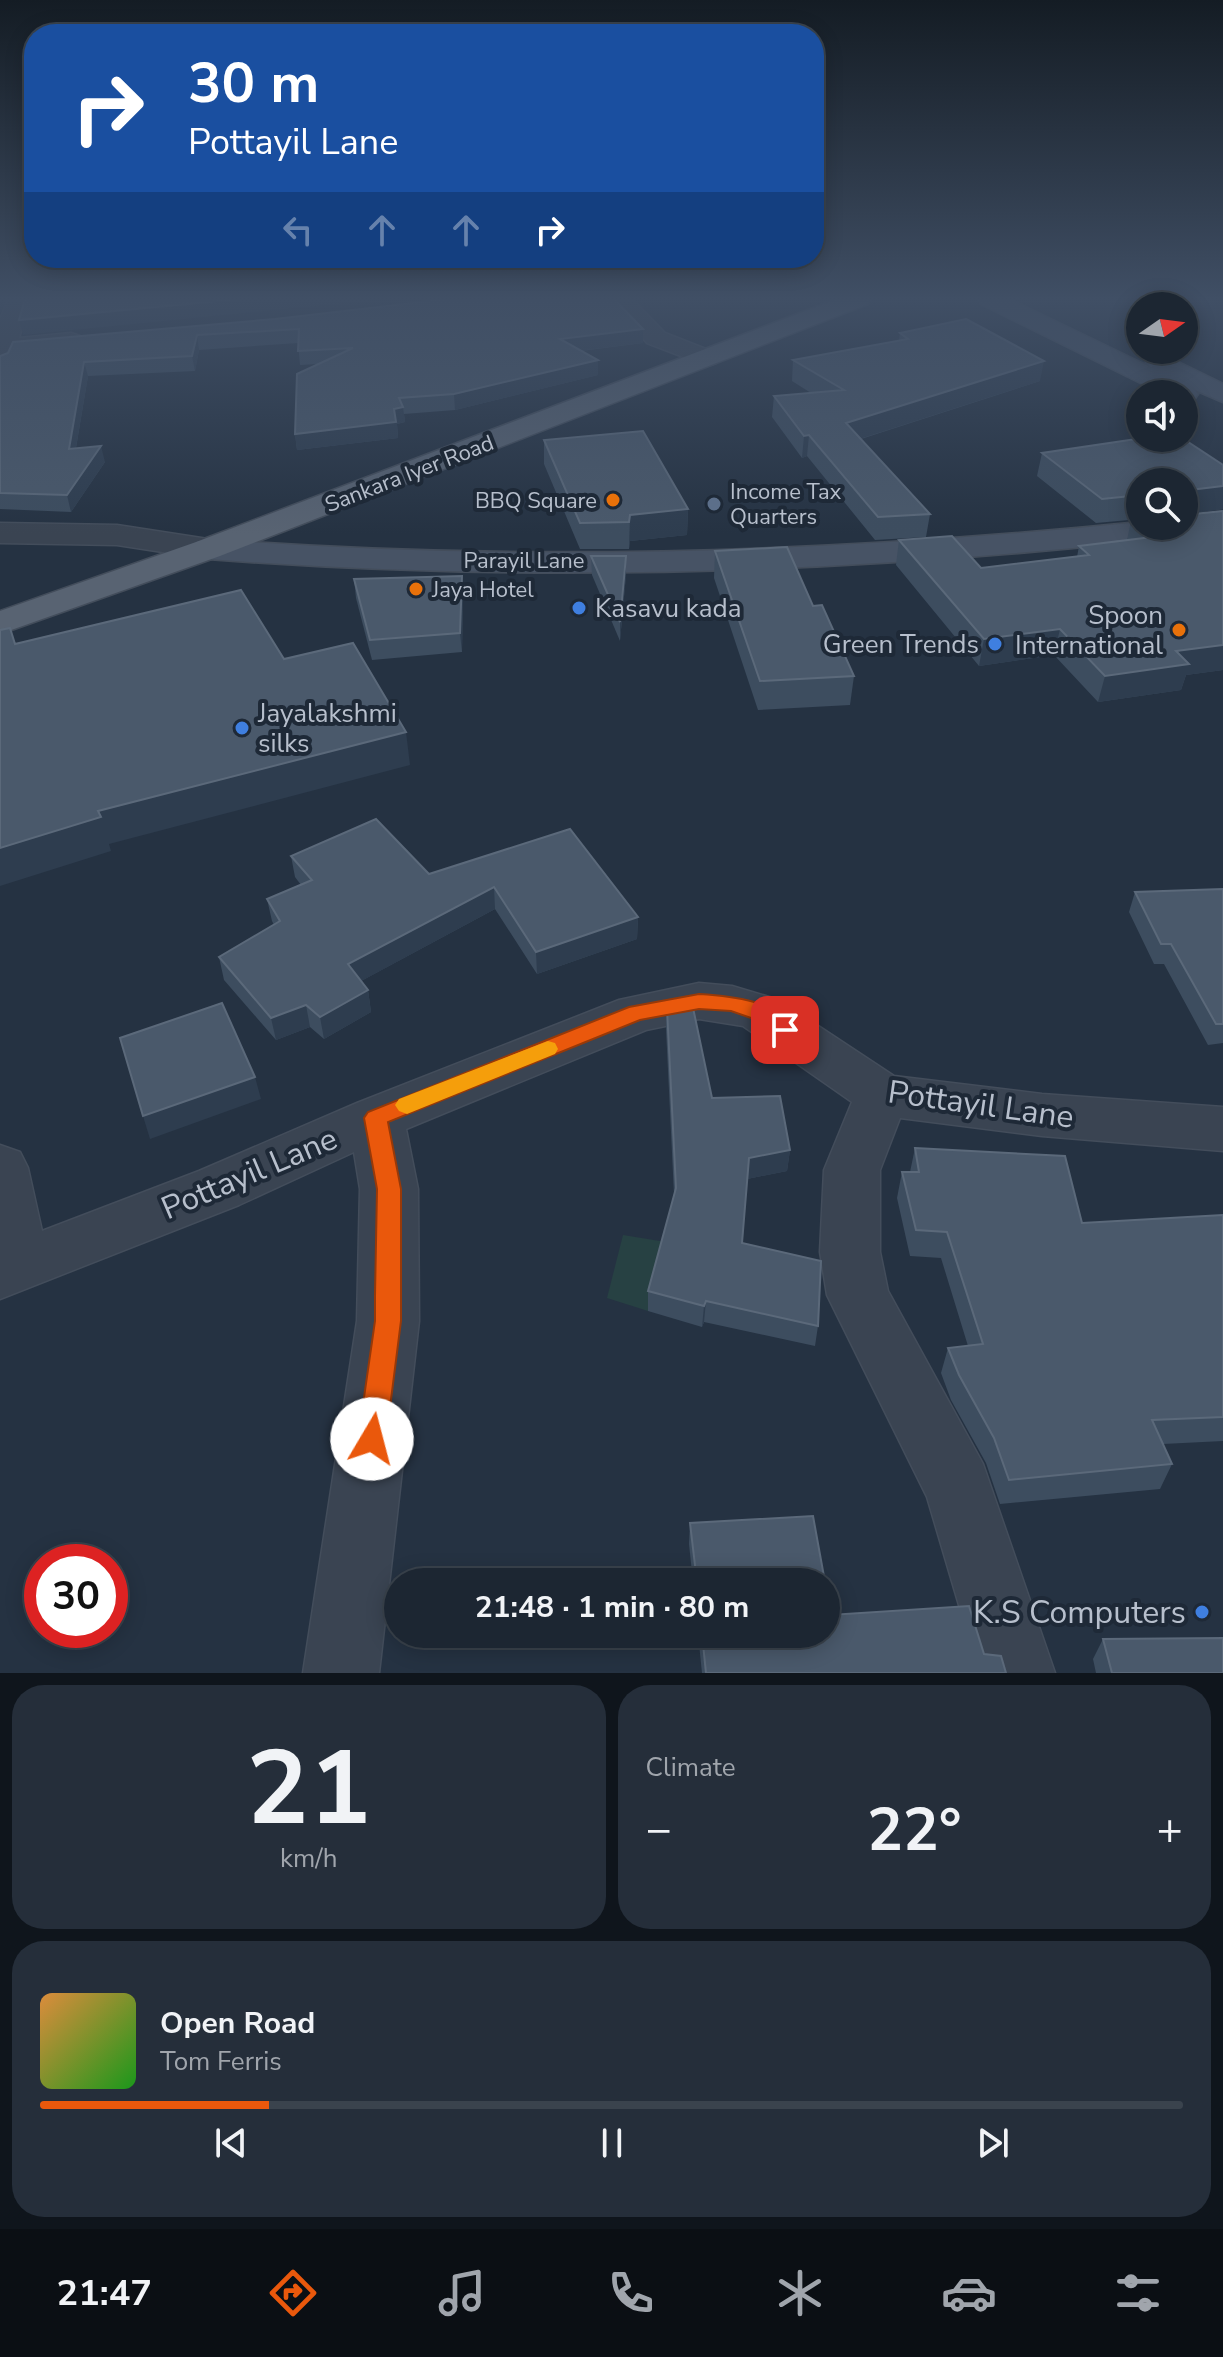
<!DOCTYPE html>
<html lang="en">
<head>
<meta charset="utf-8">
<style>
	:root { --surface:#1c2632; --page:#252e3a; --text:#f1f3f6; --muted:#a0a5ac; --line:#3a434d; --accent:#ea580c }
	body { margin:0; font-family:"Nunito Sans",sans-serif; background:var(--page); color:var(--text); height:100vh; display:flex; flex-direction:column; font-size:30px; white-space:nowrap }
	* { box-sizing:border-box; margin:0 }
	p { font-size:26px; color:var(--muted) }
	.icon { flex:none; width:44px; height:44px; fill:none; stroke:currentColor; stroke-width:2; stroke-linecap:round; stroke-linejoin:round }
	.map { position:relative; height:1673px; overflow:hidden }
	.details { display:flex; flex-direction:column; gap:12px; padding:12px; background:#0f151c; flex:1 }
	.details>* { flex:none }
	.top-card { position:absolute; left:24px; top:24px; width:800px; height:244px; border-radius:32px; box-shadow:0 4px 20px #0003,0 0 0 2px var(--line); background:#1a4fa0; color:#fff; overflow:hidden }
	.needle { width:52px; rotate:76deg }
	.tools { position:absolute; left:1126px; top:292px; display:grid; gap:16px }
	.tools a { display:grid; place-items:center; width:72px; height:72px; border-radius:50%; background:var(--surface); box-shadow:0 4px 20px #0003,0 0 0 2px var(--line); font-size:40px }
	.speed { position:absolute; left:24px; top:1544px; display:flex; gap:16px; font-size:40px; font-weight:700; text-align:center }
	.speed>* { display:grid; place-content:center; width:104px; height:104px; border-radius:50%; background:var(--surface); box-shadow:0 4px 20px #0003,0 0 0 2px var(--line); line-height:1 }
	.speed .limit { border:12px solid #d22; background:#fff; color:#111 }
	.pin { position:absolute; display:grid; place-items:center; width:68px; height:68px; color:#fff; margin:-34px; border-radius:16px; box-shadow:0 4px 12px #0006 }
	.me { position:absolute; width:88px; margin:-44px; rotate:8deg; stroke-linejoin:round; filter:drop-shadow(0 0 6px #0008) }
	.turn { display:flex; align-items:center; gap:28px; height:168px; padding:0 32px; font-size:36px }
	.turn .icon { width:104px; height:104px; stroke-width:2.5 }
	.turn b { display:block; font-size:56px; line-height:68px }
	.lanes { display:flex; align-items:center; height:76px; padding:0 32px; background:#0003; justify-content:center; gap:40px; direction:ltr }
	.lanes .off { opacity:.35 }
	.big { font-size:60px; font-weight:700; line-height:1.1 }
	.details .widget { flex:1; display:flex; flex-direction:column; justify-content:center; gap:12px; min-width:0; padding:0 28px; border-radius:32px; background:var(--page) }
	.details .dial { align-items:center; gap:0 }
	.dial b { font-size:104px; line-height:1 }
	.song { display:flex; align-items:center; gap:24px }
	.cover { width:96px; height:96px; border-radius:12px; background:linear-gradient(135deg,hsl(30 70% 55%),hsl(120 70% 35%)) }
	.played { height:8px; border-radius:4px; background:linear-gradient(90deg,var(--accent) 20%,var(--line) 20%) }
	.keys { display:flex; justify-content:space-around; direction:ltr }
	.heat { display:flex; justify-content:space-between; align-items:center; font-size:44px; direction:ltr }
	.details .tiles { flex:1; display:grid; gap:12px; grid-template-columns:1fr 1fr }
	.widget:last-child { grid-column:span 2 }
	.trip { position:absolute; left:384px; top:1568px; width:456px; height:80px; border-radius:40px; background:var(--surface); box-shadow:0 4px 20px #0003,0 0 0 2px var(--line); font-weight:700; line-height:80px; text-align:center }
	.dock { display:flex; height:128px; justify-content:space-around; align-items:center; background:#0b0f14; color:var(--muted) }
	.dock .icon { width:56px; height:56px }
	.dock .on { color:var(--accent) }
	.dock b { font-size:36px; color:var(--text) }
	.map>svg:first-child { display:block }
	.green { fill:#274143 }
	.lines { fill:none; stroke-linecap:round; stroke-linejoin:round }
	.street-casing { stroke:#434d5b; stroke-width:3 }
	.secondary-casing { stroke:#434d5b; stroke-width:3 }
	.primary-casing { stroke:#434d5b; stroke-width:3 }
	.street { fill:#3a4452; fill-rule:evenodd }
	.secondary { fill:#475365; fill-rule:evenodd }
	.primary { fill:#586372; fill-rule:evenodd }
	.wall { fill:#3d4d5f }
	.shaded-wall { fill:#2e3d4f }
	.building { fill:#4a596b; stroke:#5b697a; stroke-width:2 }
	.route { fill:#ea580c; stroke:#983908; stroke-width:2 }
	.slow { fill:#f59e0b }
	.food-dot { fill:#e8710a; stroke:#1e2937; stroke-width:3 }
	.service-dot { fill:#5c6f8a; stroke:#1e2937; stroke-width:3 }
	.shop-dot { fill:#3f7fe0; stroke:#1e2937; stroke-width:3 }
	.labels { text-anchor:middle; stroke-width:8; stroke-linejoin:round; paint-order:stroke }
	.far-street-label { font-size:22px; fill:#b7bfcc; stroke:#1e2937 }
	.far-poi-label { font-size:22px; fill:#b7bfcc; stroke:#1e2937; text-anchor:start }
	.poi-label { font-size:26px; fill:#b7bfcc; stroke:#1e2937; text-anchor:start }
	.near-street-label { font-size:32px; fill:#b7bfcc; stroke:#1e2937 }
	.near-poi-label { font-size:32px; fill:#b7bfcc; stroke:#1e2937; text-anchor:end }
</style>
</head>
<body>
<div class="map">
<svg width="1223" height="1673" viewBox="0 0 1223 1673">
	<rect width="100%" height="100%" fill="#253242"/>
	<polygon class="green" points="623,1235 666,1242 648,1311 607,1298"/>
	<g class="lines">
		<g class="street-casing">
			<g id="street">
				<polygon points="8,299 26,299 29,303 19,338 71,333 80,336 84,341 80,346 71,349 15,354 9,366 0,369 0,320"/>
				<polygon points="607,299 632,299 665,333 716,353 720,358 716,363 707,366 647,343"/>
				<polygon points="0,523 117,525 208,539 220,542 224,549 220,556 208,559 117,545 0,543"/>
				<polygon points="699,983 732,986 779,1000 894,1076 1042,1094 1223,1107 1223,1151 1042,1136 900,1118 880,1170 880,1252 888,1291 983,1464 1055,1673 979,1673 927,1497 827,1295 820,1252 824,1170 852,1102 743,1026 699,1019 646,1030 406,1129 418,1189 419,1321 379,1673 303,1673 357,1321 360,1189 354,1152 239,1205 0,1299 0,1145 20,1152 28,1168 42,1231 199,1171 357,1103 619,1000"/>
			</g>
		</g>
		<g class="secondary-casing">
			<g id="secondary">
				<polygon points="978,299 1009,299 1150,367 1146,362 1150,357 1168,357 1223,384 1223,402 1195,390 1198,394 1194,400 1184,402 1184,394 1163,394 981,304"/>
				<path d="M1223,512V532C889,572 544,585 208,559L196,556L192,549L196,542L208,539C517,563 832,553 1140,522V526H1184V517Z"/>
			</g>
		</g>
		<g class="primary-casing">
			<polygon id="primary" points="837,299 871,299 868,304 220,556 0,634 0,611 196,542"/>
		</g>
		<use href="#street" class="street"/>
		<use href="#secondary" class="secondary"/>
		<use href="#primary" class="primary"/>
	</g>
	<g class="wall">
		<polygon points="275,319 643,343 581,351 598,360 598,375 455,410 404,414 405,422 397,424 398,438 297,450 295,434 318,364 300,365 298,343 199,350 195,371 88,376 76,448 105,462 71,512 0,509 0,356"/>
		<polygon points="900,333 1040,381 861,439 930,514 926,537 875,540 807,456 802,458 772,417 774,396 811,393 792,381 793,360 899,341"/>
		<polygon points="544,440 688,509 687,535 630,541 629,549 580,549 544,464"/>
		<polygon points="1042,453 1223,465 1223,509 1184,514 1184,482 1140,482 1140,519 1096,523 1037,476"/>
		<polygon points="1131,521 1184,526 1223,670 1186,675 1181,690 1098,702 1054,655 979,666 896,565 899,540 981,568 1077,557 1079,546 1127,540"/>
		<polygon points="715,551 813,606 854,676 850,705 758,710 714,578"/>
		<polygon points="591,556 626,556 626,575 620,641 592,575"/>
		<polygon points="462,576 463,595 462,652 372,660 356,598 354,579"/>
		<polygon points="291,856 429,874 638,917 637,939 537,974 495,909 361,981 368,990 371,1012 324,1039 310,1027 276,1040 224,980 219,957 274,925 272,921 267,899 301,885 295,877"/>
		<polygon points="1223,889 1223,1043 1208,1045 1164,964 1154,964 1129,912 1135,892"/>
		<polygon points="667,1009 712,1098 790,1150 787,1171 747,1179 742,1243 818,1326 815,1346 704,1322 702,1327 648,1311 648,1291 674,1194 666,1029"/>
		<polygon points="915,1148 1082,1223 1223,1215 1223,1441 1163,1444 1172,1464 1160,1489 1000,1504 986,1463 951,1400 941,1373 948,1348 968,1346 941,1258 910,1256 897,1198 902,1172 910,1172"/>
		<polygon points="690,1523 825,1582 693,1582 689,1544"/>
		<polygon points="830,1615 984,1654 1006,1673 702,1673 698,1634 826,1634"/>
		<polygon points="1103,1639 1223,1673 1096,1673 1093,1659"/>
	</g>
	<g class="shaded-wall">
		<polygon points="0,299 6,299 0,313"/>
		<polygon points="240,299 385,299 23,335 19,320"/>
		<polygon points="643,329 643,343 561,353 560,339"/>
		<polygon points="197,335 199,350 195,371 192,356"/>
		<polygon points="598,360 598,375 455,410 454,394"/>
		<polygon points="1044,361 1040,381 844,444 846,423"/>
		<polygon points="84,362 88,376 73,465 69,449"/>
		<polygon points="403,407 405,422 397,424 398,438 297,450 295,434"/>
		<polygon points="809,435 807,456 802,458 804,436"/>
		<polygon points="101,446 105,462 71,512 67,495"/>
		<polygon points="1223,486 1223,509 1184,514 1190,490"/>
		<polygon points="688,509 687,535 630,541 629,549 630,515"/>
		<polygon points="626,556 626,575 620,641 620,622"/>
		<polygon points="462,576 463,595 462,652 460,633"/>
		<polygon points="1060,629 1054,655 979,666 984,639"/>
		<polygon points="1223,645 1223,670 1186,675 1181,690 1098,702 1105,676 1176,651"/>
		<polygon points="406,732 410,765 109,844 111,851 0,886 0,848 98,811"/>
		<polygon points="494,887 495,909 352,986 348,964"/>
		<polygon points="638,917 637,939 537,974 536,952"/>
		<polygon points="368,990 371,1012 324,1039 320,1017"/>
		<polygon points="306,1005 310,1027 276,1040 271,1018"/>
		<polygon points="255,1077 261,1099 150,1139 143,1116"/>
		<polygon points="790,1150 787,1171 747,1179 749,1158"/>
		<polygon points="706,1301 704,1322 702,1327 704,1306"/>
	</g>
	<g class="building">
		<polygon points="25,299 240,299 19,320"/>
		<polygon points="448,299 614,299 643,329 560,339 598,360 454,394 399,398 403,407 394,409 396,422 295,434 297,374 353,348 298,351 299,329 197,335 192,356 84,362 69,449 101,446 67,495 0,493 0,356 8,353 13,342 275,319"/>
		<polygon points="966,319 1044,361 846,423 930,514 878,517 809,435 804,436 774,396 844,390 793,360 908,339 900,333"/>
		<polygon points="643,431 688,509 630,515 629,522 580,523 544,440"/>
		<polygon points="1143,438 1182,438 1223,465 1223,486 1190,490 1188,499 1184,499 1184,482 1140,482 1140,495 1102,499 1042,453"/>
		<polygon points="1223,511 1223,645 1176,651 1189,664 1105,676 1060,629 984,639 899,540 952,536 981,568 1089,555 1079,546 1152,537 1131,521 1140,520 1140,526 1184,526 1184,515"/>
		<polygon points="787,547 813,606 822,605 854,676 760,681 715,551"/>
		<polygon points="591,556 626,556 620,622"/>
		<polygon points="462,576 460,633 370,640 354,579"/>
		<polygon points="241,590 284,659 353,643 406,732 98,811 101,817 0,848 0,630 10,628 15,644"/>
		<polygon points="376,819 429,874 570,829 638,917 536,952 494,887 348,964 368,990 320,1017 306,1005 271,1018 219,957 280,921 267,899 312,880 291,856"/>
		<polygon points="1223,889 1223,1024 1216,1024 1171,944 1161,944 1135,892"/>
		<polygon points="222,1003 255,1077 143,1116 120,1038"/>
		<polygon points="692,1003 712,1098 780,1096 790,1150 749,1158 742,1243 821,1261 818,1326 706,1301 704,1306 648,1291 676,1188 667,1009"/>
		<polygon points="915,1148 1065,1156 1082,1223 1223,1215 1223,1417 1152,1420 1172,1464 1009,1480 994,1438 959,1375 948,1348 983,1344 947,1232 916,1230 902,1172 919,1172"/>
		<polygon points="813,1516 825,1582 697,1582 690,1523"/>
		<polygon points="826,1590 830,1615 969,1606 984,1654 1001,1656 1006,1673 706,1673 702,1634 826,1634"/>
		<polygon points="1223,1638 1223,1673 1112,1673 1103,1639"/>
	</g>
	<linearGradient id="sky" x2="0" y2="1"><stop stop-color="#141c24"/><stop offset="0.56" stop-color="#404f65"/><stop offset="1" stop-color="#404f65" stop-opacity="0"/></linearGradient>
	<rect width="1223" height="534" fill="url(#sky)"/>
	<path class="route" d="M699,994C730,996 778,1000 796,1030L793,1035L785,1038L754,1019L731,1011L699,1009L640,1020L388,1122L401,1189V1321L386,1439L382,1448L372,1452L362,1448L358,1439L375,1321V1295L377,1189L364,1118L368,1112L629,1007Z"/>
	<polygon class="slow" points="548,1041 555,1043 558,1049 555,1054 407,1114 399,1111 395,1105 399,1099"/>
	<g class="food-dot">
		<circle cx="613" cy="500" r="8"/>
		<circle cx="416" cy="589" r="8"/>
		<circle cx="1179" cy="630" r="8"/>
	</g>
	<circle class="service-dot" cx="714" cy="504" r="8"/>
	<g class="shop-dot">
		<circle cx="579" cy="608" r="8"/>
		<circle cx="995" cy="644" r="8"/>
		<circle cx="242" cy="728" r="8"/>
		<circle cx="1202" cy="1612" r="8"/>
	</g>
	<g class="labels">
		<g class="far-street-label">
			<text transform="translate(409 473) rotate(-21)" y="8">Sankara Iyer Road</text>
			<text x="524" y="568">Parayil Lane</text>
		</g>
		<g class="far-poi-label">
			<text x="730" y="499">Income Tax<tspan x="730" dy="25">Quarters</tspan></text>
			<text x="597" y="508" text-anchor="end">BBQ Square</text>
			<text x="432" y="597">Jaya Hotel</text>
		</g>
		<g class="poi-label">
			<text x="595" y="617">Kasavu kada</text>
			<text x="1163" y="624" text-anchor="end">Spoon<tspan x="1163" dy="30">International</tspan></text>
			<text x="979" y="653" text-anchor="end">Green Trends</text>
			<text x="258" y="722">Jayalakshmi<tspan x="258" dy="30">silks</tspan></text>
		</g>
		<g class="near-street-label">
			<text transform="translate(981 1104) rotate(8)" y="11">Pottayil Lane</text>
			<text transform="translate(249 1173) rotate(-23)" y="11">Pottayil Lane</text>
		</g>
		<g class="near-poi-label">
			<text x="1186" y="1623">K.S Computers</text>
		</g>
	</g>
</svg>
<div class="tools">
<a><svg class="needle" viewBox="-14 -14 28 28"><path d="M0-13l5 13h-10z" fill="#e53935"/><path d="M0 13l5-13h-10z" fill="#a0a5ac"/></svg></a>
<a><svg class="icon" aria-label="sound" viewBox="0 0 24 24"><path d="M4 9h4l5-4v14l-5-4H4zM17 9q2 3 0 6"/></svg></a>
<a><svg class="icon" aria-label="search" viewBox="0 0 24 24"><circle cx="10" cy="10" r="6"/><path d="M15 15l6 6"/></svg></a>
</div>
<div class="speed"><div class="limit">30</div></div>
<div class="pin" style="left:785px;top:1030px;background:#d93025"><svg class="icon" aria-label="arrive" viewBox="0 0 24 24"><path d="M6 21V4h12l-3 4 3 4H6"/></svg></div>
<svg class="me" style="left:372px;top:1439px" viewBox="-20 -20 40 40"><circle r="19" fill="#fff"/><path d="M0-13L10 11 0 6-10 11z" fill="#ea580c"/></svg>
<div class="trip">21:48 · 1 min · 80 m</div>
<div class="top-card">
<div class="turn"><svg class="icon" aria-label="right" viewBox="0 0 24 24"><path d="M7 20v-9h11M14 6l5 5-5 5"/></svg><div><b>30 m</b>Pottayil Lane</div></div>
<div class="lanes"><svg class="icon off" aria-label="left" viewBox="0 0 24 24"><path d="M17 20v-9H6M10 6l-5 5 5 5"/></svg><svg class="icon off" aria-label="ahead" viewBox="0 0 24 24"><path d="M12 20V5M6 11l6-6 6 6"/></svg><svg class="icon off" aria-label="ahead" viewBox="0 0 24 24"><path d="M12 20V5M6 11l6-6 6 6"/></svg><svg class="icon" aria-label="right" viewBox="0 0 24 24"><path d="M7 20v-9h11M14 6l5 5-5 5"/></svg></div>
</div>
</div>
<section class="details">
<div class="tiles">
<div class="widget dial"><b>21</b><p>km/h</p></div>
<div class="widget"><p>Climate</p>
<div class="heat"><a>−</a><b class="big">22°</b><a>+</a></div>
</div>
<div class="widget">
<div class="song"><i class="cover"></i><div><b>Open Road</b><p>Tom Ferris</p></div></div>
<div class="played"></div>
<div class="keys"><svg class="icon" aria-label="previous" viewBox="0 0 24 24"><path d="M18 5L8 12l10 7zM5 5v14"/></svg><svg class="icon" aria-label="pause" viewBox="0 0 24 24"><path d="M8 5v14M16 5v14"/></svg><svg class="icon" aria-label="next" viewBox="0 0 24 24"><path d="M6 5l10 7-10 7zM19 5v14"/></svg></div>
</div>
</div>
</section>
<nav class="dock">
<b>21:47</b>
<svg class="icon on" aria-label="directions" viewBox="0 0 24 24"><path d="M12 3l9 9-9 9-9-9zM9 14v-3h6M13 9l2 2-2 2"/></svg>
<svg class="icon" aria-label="music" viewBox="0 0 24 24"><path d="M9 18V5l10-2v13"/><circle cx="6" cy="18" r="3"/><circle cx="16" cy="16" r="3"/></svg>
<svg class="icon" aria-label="phone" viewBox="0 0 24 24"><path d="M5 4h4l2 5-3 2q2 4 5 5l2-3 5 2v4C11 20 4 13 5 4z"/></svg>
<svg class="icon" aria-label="climate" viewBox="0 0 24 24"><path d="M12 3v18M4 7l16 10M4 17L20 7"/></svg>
<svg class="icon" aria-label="car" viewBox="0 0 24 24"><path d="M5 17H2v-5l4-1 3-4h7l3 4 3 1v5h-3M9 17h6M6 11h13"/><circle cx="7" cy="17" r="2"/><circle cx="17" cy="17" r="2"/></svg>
<svg class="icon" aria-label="filters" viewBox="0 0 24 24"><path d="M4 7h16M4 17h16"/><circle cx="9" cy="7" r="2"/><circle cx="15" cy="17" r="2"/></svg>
</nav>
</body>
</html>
